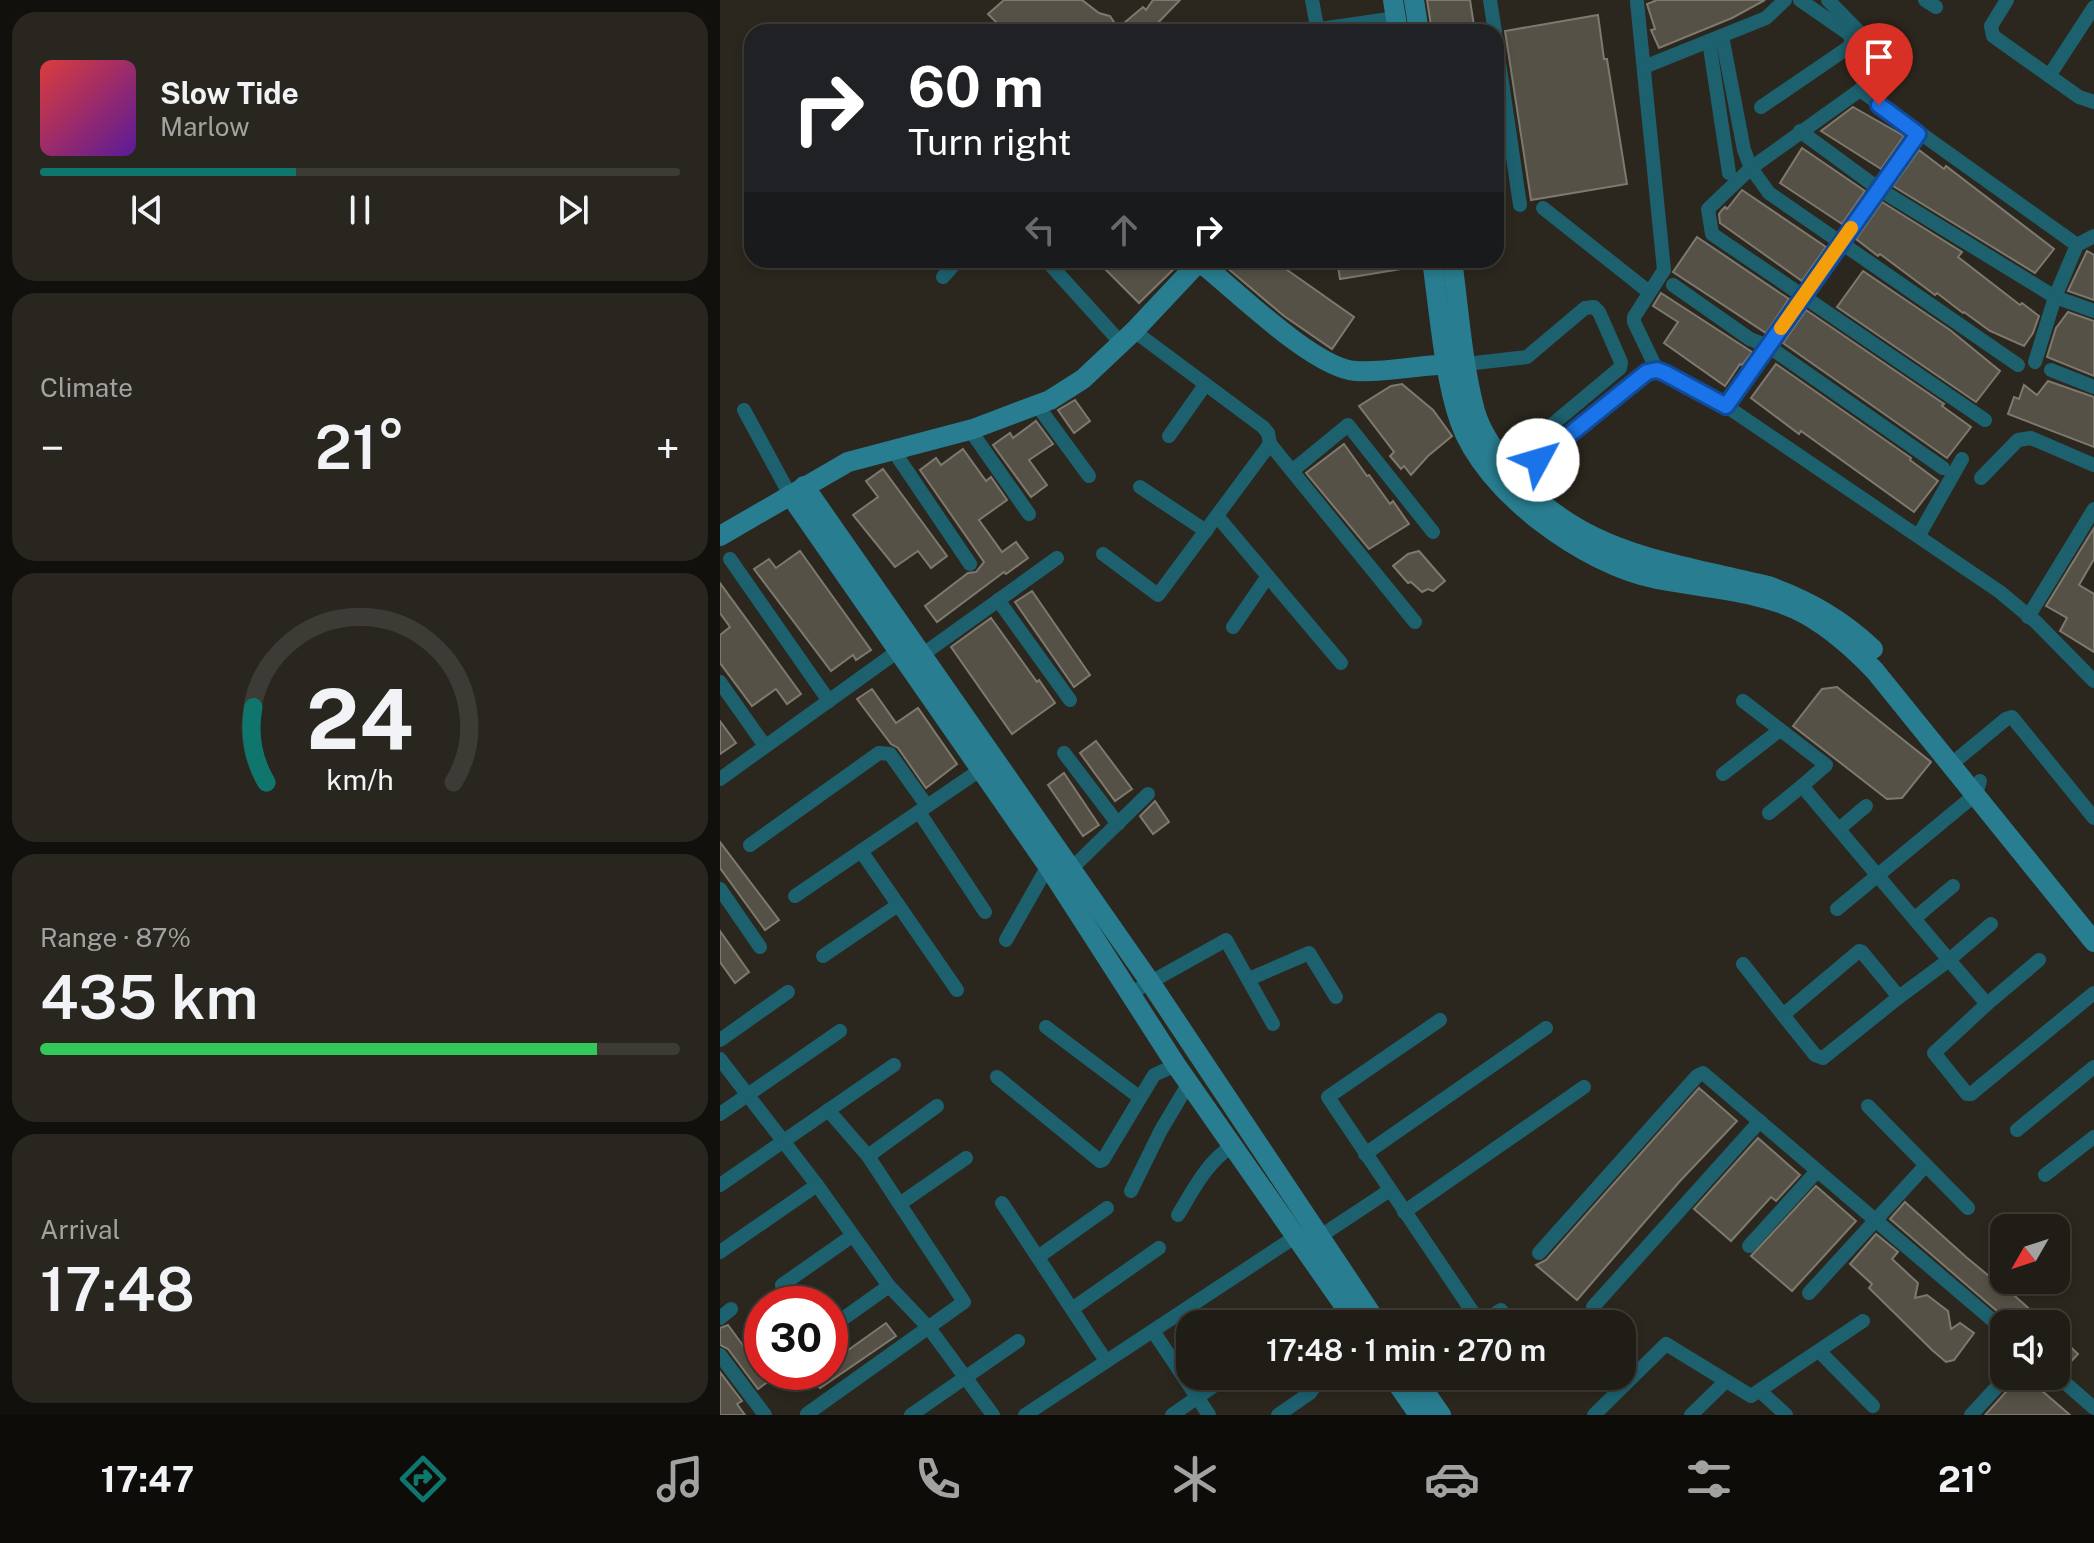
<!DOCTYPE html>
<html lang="en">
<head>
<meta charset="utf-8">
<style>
	:root { --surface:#201d16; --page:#28261f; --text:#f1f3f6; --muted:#a2a2a1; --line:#3d3b35; --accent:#0f766e }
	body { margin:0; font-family:"Public Sans",sans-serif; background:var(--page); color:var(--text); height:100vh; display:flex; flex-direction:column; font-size:30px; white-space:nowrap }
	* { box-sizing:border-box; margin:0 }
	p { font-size:26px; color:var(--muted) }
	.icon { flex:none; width:44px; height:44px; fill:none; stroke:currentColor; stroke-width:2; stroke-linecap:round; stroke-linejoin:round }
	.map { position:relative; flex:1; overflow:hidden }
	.sheet { display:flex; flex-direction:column; gap:12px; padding:12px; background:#12100c; width:720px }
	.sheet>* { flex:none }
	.hud { position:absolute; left:24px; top:24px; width:760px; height:244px; border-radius:24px; box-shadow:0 4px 12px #0003,0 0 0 2px var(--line); background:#202124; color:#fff; overflow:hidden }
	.needle { width:52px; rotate:231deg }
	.buttons { position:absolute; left:1270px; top:1214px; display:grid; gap:16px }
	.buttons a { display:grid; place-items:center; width:80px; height:80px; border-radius:16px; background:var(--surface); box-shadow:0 4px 12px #0003,0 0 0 2px var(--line); font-size:40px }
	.speed { position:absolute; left:24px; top:1286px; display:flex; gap:16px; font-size:40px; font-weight:700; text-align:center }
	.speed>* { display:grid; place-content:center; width:104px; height:104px; border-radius:50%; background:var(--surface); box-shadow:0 4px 12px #0003,0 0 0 2px var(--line); line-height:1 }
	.speed .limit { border:12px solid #d22; background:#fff; color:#111 }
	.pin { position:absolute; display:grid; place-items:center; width:68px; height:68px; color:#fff; margin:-82px -34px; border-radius:50% 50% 50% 0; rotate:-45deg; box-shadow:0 0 8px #0007 }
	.pin .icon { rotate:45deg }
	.me { position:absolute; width:88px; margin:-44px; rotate:51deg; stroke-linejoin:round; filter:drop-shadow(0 0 6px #0008) }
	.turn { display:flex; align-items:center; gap:28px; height:168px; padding:0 32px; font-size:36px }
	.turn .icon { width:104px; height:104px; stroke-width:2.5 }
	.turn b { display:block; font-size:56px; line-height:68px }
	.lanes { display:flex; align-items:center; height:76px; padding:0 32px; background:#0003; justify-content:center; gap:40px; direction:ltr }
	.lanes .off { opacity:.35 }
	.big { font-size:60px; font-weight:600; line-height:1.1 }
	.sheet .widget { flex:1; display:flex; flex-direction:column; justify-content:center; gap:12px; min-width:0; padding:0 28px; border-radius:24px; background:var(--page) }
	.sheet .dial { align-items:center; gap:0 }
	.dial svg { height:208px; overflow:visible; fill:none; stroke:var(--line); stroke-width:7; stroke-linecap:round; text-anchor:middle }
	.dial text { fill:var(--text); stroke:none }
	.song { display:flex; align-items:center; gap:24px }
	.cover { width:96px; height:96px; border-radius:12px; background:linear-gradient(135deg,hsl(0 70% 55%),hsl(270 70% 35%)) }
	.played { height:8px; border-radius:4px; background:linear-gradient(90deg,var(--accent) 40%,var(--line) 40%) }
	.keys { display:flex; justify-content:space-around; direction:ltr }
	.heat { display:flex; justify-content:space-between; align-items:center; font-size:44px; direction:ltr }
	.charge { height:12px; border-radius:6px; background:linear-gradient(90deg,#34c759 87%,var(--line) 0) }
	.trip { position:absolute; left:456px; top:1310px; width:460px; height:80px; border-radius:24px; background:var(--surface); box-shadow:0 4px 12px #0003,0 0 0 2px var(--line); font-weight:600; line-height:80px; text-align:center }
	.dock { display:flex; height:128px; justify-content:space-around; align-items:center; background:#0d0c09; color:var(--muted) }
	.dock .icon { width:56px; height:56px }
	.dock .on { color:var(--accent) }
	.dock b { font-size:36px; color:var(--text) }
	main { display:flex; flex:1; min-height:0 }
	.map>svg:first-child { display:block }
	.building { fill:#555146; stroke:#7e796e; stroke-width:2 }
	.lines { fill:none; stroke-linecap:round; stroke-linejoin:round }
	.street { stroke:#1d616f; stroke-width:14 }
	.secondary { stroke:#287e90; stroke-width:20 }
	.route-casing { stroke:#114b97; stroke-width:20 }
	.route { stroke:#1a73e8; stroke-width:14 }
	.slow { stroke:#f59e0b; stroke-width:14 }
</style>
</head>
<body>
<main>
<section class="sheet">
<div class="widget">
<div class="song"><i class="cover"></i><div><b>Slow Tide</b><p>Marlow</p></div></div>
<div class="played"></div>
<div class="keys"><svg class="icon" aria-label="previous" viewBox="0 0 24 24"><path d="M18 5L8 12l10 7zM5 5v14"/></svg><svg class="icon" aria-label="pause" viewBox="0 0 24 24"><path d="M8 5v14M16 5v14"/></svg><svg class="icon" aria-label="next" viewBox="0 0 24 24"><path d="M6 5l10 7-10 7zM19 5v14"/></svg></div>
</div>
<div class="widget"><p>Climate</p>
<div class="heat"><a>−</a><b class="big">21°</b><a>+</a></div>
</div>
<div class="widget dial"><svg viewBox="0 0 100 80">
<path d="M14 69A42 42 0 1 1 86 69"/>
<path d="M14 69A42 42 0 0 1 9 40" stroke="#0f766e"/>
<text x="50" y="56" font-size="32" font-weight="700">24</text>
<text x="50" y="72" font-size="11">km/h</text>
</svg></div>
<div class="widget"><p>Range · 87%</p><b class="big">435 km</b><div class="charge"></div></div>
<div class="widget"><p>Arrival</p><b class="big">17:48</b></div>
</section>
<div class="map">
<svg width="1374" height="1415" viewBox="0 0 1374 1415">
	<rect width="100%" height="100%" fill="#2b271e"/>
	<g class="building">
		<polygon points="284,0 362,0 379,13 390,16 398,28 423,7 426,10 433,0 460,0 429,32 286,32 268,14"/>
		<polygon points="707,0 750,0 755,32 712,32"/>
		<polygon points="937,0 1045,0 1012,18 939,48 931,30 935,29 927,4"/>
		<polygon points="878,15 884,59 887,59 907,184 811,200 785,31"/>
		<polygon points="1133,107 1184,136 1161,169 1101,131"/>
		<polygon points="1082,148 1145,191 1122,224 1060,183"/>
		<polygon points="1199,150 1224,169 1226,166 1334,249 1315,273 1173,186"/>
		<polygon points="1022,190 1106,247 1082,281 1000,223 999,214 1002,210 1005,207 1007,209"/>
		<polygon points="1162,202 1242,252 1238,257 1300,305 1302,303 1319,316 1313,333 1304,346 1270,331 1244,312 1243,313 1217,293 1215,295 1160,254 1158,256 1136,239"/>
		<polygon points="977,237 1069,299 1046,333 953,272"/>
		<polygon points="1367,251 1374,255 1374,300 1348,291"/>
		<polygon points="387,260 463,260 419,303 381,265"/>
		<polygon points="553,260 634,317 612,349 564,316 499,261"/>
		<polygon points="617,260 699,260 700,266 620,279"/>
		<polygon points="1143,271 1230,330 1280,371 1256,402 1117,307"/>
		<polygon points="941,293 1032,352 1022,365 1020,364 1005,386 944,343 958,322 933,306"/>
		<polygon points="1086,310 1224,404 1222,406 1251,427 1227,458 1063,343"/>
		<polygon points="1348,312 1374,321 1374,376 1327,357 1336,328"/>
		<polygon points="1056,364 1191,458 1190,460 1218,481 1194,512 1081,431 1079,434 1031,398"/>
		<polygon points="1328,381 1374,397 1374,447 1288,414 1294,397 1299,399 1304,385 1317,395"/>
		<polygon points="682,384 713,410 732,436 708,456 691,475 684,466 681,469 670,456 674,452 639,406 671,386"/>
		<polygon points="355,400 370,421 354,433 338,410"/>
		<polygon points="316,421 333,444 309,460 327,485 311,497 273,445 290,433 293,438"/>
		<polygon points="624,444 647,476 649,475 670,504 673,501 689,524 649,549 586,473"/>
		<polygon points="243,449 266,481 271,477 287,500 259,520 282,552 296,542 308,558 286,574 284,572 217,622 205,606 248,573 256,572 264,562 200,470 216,458 221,465"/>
		<polygon points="163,469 227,556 211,568 198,551 175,567 133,515 158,497 146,481"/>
		<polygon points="1374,528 1374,559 1359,585 1374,594 1374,652 1340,631 1347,618 1326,606"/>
		<polygon points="80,551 151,650 136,660 133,655 111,671 34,569 49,559 56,568"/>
		<polygon points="699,551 725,581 713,591 708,589 702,592 691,582 688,583 673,566 688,554"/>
		<polygon points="0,583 81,694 67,704 56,689 32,706 0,663 0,635 10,627 0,613"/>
		<polygon points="312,591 370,675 354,687 295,602"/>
		<polygon points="271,618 317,682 319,680 335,703 292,734 231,647"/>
		<polygon points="1117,687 1211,762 1182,798 1167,799 1073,726 1102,689"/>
		<polygon points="152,689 176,723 198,708 237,764 206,788 178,748 171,744 137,699"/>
		<polygon points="0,721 16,743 0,754"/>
		<polygon points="376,741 412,789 395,801 360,753"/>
		<polygon points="344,773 379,825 363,836 328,785"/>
		<polygon points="435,801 449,822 433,834 420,816"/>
		<polygon points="0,842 59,920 45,930 0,868"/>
		<polygon points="0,931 29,972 15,983 0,962"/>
		<polygon points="979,1088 1017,1121 960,1181 857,1300 816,1265 826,1260"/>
		<polygon points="1038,1138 1080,1175 1056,1201 1051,1197 1011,1241 974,1209"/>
		<polygon points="1096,1186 1136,1221 1072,1291 1031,1256"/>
		<polygon points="1185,1202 1246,1257 1275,1281 1276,1279 1326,1324 1292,1324 1170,1219"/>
		<polygon points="1156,1234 1178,1252 1172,1259 1198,1283 1195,1298 1207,1295 1228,1311 1231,1329 1240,1323 1254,1333 1234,1360 1226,1362 1212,1350 1149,1288 1152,1284 1130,1264"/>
		<polygon points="166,1323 176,1336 100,1388 89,1372 110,1372 110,1363"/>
		<polygon points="8,1325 49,1381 38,1389 8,1349 0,1345 0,1328"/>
		<polygon points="1336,1333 1358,1354 1344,1369 1336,1365"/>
		<polygon points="0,1372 22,1401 17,1404 25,1415 0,1415"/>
		<polygon points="1297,1376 1305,1376 1350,1415 1265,1415 1294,1383"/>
	</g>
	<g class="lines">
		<g class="street">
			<polyline points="592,0 597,27 600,29 676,18"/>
			<polyline points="770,0 775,32"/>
			<polyline points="1108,0 1150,43 1160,57 1160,62 1140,90 1031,168 988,209 992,234 1265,420"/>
			<polyline points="1205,0 1216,7"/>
			<polyline points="1287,0 1271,26 1273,36 1359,97 1374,102"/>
			<polyline points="917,2 944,270 914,317 914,322 937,370"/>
			<polyline points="1002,36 1024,150 1031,168 1049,193 1298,365"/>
			<polyline points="776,41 800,205"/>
			<polyline points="989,41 1009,173"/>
			<polyline points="924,67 1046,18 1065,0"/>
			<polyline points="1329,76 1374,7"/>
			<polyline points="1140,90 1357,245"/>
			<polyline points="1041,107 1129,47 1132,41 1129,34 1080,0"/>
			<polyline points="1080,131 1159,189 1335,297 1374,311"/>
			<polyline points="823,208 929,292"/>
			<polyline points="326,260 401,343"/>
			<polyline points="223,277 238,260"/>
			<polyline points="953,285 1030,339 1048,346 1223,468"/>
			<polyline points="1315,362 1335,297 1357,245 1374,236"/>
			<polyline points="746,364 807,357 865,308 874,307 879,312 901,362 900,368 804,448"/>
			<polyline points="1331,370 1374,387"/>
			<polyline points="317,405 369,476"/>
			<polyline points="1006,406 1198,134"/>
			<polyline points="24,410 70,495"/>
			<polyline points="250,430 309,514"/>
			<polyline points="449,436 485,385"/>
			<polyline points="550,444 695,622"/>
			<polyline points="173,450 250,564"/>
			<polyline points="572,471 628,425 713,532"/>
			<polyline points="1261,478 1298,440 1311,438 1374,465"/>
			<polyline points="791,482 927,372 937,370 945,373 1006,406 1280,592 1316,622 1374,681"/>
			<polyline points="420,487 486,531"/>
			<polyline points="497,516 621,663"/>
			<polyline points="1199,535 1242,459"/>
			<polyline points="383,554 438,595 550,444 548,433 543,427 414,331"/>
			<polyline points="10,559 109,701"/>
			<polyline points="278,600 350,700"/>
			<polyline points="1308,617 1374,509"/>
			<polyline points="513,627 548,576"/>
			<polyline points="195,660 337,558"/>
			<polyline points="0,682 45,746"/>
			<polyline points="1023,701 1106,765 1082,786 1229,960 1271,924"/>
			<polyline points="344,753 398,824"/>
			<polyline points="1240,757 1286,719 1292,717 1374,818"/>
			<polyline points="1003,774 1060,730"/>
			<polyline points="0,779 185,646"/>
			<polyline points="199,812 265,912"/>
			<polyline points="1049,813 1082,786"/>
			<polyline points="1119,829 1146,806"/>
			<polyline points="30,845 159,753 170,754 207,806"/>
			<polyline points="141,851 237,990"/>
			<polyline points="351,869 428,794"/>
			<polyline points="0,889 40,947"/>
			<polyline points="75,896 266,766"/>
			<polyline points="1117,909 1256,794 1260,781"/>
			<polyline points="1195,918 1233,886"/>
			<polyline points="286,940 328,866"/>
			<polyline points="103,956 178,905"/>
			<polyline points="1023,964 1063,1015 1139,951 1142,952 1179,997 1229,960 1267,1004 1214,1053 1247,1094 1251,1094 1374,993"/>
			<polyline points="529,979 589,953 616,997"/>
			<polyline points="411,993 506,940 553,1024"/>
			<polyline points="1267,1004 1319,960"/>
			<polyline points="1063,1015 1095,1055 1103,1058 1179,997"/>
			<polyline points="720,1020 608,1097 760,1323 781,1310 790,1324"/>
			<polyline points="326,1027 419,1097"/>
			<polyline points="0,1040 68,992"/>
			<polyline points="0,1059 97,1185 169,1286 209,1328 273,1415"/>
			<polyline points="277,1077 380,1161 383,1160 434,1075 456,1065"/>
			<polyline points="1148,1106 1248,1208"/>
			<polyline points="0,1114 120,1031"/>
			<polyline points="1297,1130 1374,1067"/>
			<polyline points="645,1154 826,1028"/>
			<polyline points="148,1156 217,1106"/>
			<polyline points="1325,1175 1374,1137"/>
			<polyline points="0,1185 174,1065"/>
			<polyline points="411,1191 441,1130 469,1083"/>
			<polyline points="181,1203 246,1158"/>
			<polyline points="282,1203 386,1361"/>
			<polyline points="684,1212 864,1087"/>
			<path d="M458,1215C473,1190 487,1162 512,1146"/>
			<polyline points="1029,1246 1097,1171"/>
			<polyline points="0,1252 97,1185"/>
			<polyline points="819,1253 977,1076 983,1073 1284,1330"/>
			<polyline points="318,1257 387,1208"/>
			<polyline points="62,1285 132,1236"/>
			<polyline points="1089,1293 1206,1165"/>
			<polyline points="873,1307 1040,1121"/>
			<polyline points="352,1309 439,1248"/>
			<polyline points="0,1318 11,1309"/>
			<polyline points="110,1328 169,1286"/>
			<polyline points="433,1331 489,1415"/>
			<polyline points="1099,1351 1153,1406"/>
			<polyline points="0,1355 45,1415"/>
			<polyline points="1336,1375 1374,1408"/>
			<polyline points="1040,1391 1066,1415"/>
			<polyline points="87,1414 244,1302 148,1156 108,1110"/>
			<polyline points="191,1415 298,1341"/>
			<polyline points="305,1415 575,1237 599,1237 670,1190"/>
			<polyline points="452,1415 508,1376"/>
			<polyline points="558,1415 590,1393 602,1376"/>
			<polyline points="874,1415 946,1344 1031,1396 1143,1321"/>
			<polyline points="971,1415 1006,1381"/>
			<polyline points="1251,1415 1287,1376"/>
		</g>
		<g class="secondary">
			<polyline points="673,0 678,32"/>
			<polyline points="694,0 699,32"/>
			<path d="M712,260C719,309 724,376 740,422C765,493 865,565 937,579C983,588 1044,591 1085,614C1112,629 1134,649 1155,671L1374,942"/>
			<path d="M732,260C739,310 742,362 755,411C761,432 775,451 788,468C855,554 950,562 1048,586C1089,601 1121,619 1153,649"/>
			<polyline points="84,486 430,982 658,1324"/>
			<polyline points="70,495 328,866 456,1065 637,1324"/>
			<path d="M0,536L128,462L253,429L330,400L363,379L414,331L477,264L486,267C519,294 596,369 636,371C671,373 706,363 741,364"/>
			<polyline points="672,1376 699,1415"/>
			<polyline points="694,1376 721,1415"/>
		</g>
	</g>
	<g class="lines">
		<g class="route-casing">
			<polyline id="route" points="818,460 927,372 937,370 945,373 1006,406 1198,134 1159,105"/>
		</g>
		<use href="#route" class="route"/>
		<polyline class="slow" points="1061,328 1131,228"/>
	</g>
</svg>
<div class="buttons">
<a><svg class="needle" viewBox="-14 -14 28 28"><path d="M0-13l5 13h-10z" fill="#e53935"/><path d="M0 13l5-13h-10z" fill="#a2a2a1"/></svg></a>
<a><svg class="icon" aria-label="sound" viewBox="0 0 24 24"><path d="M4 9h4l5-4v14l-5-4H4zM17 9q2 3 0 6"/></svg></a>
</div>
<div class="speed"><div class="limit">30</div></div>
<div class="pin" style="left:1159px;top:105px;background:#d93025"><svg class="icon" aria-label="arrive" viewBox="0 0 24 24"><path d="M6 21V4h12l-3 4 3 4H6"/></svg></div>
<svg class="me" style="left:818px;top:460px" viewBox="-20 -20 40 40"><circle r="19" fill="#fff"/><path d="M0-13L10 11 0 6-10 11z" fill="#1a73e8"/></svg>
<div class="trip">17:48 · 1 min · 270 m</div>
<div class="hud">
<div class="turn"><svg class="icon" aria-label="right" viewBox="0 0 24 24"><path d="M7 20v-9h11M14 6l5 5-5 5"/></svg><div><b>60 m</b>Turn right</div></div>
<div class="lanes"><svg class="icon off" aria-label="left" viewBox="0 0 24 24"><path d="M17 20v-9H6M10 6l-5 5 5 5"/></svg><svg class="icon off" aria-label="ahead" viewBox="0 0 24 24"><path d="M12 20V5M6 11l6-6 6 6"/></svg><svg class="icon" aria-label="right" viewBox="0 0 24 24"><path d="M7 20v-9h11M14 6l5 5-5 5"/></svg></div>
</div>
</div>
</main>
<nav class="dock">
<b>17:47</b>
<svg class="icon on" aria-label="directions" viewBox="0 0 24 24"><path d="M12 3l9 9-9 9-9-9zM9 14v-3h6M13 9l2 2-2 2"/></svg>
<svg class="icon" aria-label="music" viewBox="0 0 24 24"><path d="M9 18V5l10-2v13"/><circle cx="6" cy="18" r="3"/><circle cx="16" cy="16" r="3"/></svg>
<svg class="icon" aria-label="phone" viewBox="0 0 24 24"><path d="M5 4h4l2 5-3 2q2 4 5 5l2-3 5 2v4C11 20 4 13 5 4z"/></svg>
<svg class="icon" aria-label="climate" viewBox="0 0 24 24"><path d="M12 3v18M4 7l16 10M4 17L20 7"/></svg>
<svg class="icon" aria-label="car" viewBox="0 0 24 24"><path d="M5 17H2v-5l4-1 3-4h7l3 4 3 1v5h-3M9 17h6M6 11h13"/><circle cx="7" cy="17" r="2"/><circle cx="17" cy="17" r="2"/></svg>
<svg class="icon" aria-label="filters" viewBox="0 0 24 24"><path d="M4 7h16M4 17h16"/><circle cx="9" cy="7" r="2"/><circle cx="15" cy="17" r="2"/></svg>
<b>21°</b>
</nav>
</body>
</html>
